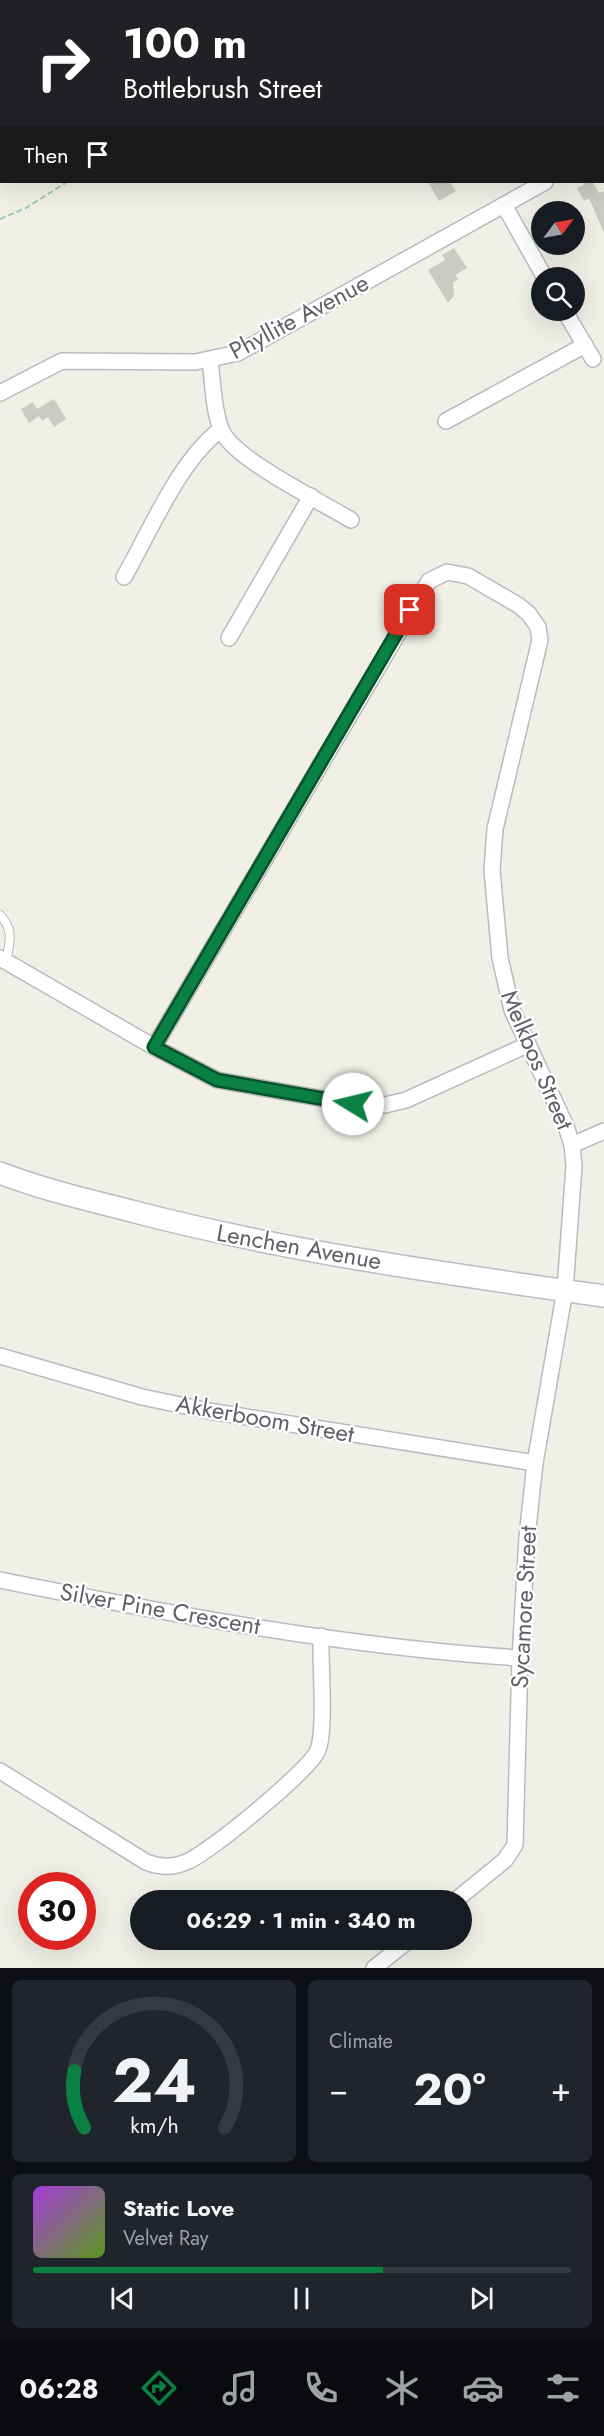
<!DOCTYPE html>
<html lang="en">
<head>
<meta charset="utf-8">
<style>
	:root { --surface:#171b24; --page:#20242c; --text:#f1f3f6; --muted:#9ea1a6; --line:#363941; --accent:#0b8043 }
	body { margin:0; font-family:Jost,sans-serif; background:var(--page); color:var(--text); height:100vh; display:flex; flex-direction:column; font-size:22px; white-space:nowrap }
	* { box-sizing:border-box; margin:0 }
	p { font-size:20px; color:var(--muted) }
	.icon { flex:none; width:33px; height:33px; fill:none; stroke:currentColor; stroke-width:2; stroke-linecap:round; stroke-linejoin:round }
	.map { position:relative; height:1968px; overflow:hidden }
	.sheet { display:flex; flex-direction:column; gap:12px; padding:12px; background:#0d0f14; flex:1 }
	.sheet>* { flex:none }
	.hud { position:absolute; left:0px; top:0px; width:604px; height:183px; box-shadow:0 6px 24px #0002; background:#202124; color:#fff; overflow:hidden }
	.needle { width:39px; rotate:58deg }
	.tools { position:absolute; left:531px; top:201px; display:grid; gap:12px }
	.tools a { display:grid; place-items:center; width:54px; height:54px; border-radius:50%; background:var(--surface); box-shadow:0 6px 24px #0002; font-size:30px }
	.speed { position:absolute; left:18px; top:1872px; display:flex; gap:12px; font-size:30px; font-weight:700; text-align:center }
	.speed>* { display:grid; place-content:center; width:78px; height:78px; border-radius:50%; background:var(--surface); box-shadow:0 6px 24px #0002; line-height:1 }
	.speed .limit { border:9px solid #d22; background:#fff; color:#111 }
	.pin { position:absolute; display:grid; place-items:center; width:51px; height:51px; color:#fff; margin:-26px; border-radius:12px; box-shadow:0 3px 9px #0006 }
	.me { position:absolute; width:66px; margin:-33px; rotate:279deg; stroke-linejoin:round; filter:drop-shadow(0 0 4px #0008) }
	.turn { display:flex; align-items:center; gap:21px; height:126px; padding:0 24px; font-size:27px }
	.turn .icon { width:78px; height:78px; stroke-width:2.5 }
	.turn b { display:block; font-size:42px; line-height:51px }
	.then { display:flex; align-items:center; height:57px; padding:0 24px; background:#0003; gap:12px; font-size:22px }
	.big { font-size:45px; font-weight:700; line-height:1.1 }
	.sheet .tile { flex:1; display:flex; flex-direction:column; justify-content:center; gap:9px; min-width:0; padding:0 21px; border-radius:9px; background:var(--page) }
	.sheet .dial { align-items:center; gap:0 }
	.dial svg { height:156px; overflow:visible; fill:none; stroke:var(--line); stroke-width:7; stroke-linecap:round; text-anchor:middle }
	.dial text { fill:var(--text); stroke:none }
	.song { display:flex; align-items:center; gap:18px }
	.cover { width:72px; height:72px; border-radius:9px; background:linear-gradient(135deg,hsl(280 70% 55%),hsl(90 70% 35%)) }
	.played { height:6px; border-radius:3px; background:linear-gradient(90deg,var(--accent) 65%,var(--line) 65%) }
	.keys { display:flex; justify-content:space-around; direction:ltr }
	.heat { display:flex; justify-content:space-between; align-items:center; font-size:33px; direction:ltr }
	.sheet .tiles { flex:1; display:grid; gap:12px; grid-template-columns:1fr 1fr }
	.tile:last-child { grid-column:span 2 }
	.trip { position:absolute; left:130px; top:1890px; width:342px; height:60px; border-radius:30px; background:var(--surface); box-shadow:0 6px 24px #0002; font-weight:700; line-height:60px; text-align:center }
	.tab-bar { display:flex; height:96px; justify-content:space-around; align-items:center; background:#090b0e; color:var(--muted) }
	.tab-bar .icon { width:42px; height:42px }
	.tab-bar .on { color:var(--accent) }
	.tab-bar b { font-size:27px; color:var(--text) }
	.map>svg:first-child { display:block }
	.building { fill:#cccac4 }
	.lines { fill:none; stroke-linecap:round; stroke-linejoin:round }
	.lane-casing { stroke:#b9bbc1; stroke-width:10 }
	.street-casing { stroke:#b9bbc1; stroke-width:18 }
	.secondary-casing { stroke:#babcc3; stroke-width:24 }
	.path { stroke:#9dc9b0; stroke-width:2; stroke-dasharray:6 3; stroke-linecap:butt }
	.lane { stroke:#fff; stroke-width:8 }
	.street { stroke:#fff; stroke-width:15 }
	.secondary { stroke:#fff; stroke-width:21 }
	.route-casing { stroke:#07532c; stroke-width:15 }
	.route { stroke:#0b8043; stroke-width:10 }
	.labels { text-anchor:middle; stroke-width:4.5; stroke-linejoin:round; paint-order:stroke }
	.street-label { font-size:24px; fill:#5f6168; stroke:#fff }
</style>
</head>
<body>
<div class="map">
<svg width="604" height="1968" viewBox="0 0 604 1968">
	<rect width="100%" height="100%" fill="#f1f0e7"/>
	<g class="building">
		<polygon points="428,182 450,182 456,191 439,201"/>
		<polygon points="583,182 593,182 599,193 604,191 604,233 589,198 584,201 577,188 584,185"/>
		<polygon points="454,248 467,268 455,275 458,279 453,283 454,296 448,303 428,270 445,260 442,255"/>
		<polygon points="54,399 66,419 54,427 48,417 42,421 39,416 29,423 21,409 33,402 37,409"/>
	</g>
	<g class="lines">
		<g class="lane-casing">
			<path id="lane" d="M0,915C14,930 10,942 6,961"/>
		</g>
		<g class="street-casing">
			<g id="street">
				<polyline points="47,0 48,2"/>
				<polyline points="129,2 131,0"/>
				<polyline points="603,148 604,148"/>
				<polyline points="504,205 545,278"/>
				<polyline points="564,310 593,359"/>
				<path d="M210,361C213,383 213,408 221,429C231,458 322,502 351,520"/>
				<polyline points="0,393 62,361 195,362 238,353 545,182"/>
				<polyline points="446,421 585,345"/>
				<path d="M124,577C151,530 178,462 221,429"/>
				<polyline points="229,638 311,496"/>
				<polyline points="0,958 154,1047 217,1080 353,1104 385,1105 406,1100 527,1045"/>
				<polyline points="154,1047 429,581 447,572 468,576 518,605 529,614 538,627 540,640 495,829 492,870 500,958 512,1010 566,1126 572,1145 574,1166 565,1290 535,1463 527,1537 520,1658 515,1845 505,1860 456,1900"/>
				<polyline points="572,1145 604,1131"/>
				<polyline points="0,1356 142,1397 209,1411 535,1463"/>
				<path d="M0,1580C171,1614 345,1647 520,1658"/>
				<path d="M0,1771L146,1862C159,1867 173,1868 186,1862C207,1855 312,1768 318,1750C326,1728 320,1662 321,1636"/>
				<polyline points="374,1968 409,1940"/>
			</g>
		</g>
		<g class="secondary-casing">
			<path id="secondary" d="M0,1173C44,1190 89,1200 135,1212C289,1252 447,1274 604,1296"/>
		</g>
		<g class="path">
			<polyline points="352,2 356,0"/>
			<polyline points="0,219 26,208 67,182"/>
		</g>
		<use href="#lane" class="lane"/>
		<use href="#street" class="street"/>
		<use href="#secondary" class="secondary"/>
	</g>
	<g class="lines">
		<g class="route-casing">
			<polyline id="route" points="353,1104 217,1080 154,1047 410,610"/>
		</g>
		<use href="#route" class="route"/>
	</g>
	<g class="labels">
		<g class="street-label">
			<text transform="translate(299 317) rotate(-28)" y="8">Phyllite Avenue</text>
			<text transform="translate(537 1060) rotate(67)" y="8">Melkbos Street</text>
			<text transform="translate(299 1247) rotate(10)" y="8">Lenchen Avenue</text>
			<text transform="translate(265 1419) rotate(10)" y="8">Akkerboom Street</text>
			<text transform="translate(524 1607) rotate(-87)" y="8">Sycamore Street</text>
			<text transform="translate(160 1609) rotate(10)" y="8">Silver Pine Crescent</text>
		</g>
	</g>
</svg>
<div class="tools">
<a><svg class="needle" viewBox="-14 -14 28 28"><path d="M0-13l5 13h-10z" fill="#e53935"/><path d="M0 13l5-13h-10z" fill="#9ea1a6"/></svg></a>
<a><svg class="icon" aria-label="search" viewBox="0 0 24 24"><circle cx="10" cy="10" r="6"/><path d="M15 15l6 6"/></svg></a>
</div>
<div class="speed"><div class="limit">30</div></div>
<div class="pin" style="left:410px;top:610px;background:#d93025"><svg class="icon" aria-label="arrive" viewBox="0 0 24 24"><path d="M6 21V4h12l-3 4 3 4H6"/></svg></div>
<svg class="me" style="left:353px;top:1104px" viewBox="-20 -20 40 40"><circle r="19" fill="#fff"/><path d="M0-13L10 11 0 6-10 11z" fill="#0b8043"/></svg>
<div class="trip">06:29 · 1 min · 340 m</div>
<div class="hud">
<div class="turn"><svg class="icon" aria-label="right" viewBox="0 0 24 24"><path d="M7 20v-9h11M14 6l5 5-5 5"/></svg><div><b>100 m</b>Bottlebrush Street</div></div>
<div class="then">Then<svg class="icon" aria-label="arrive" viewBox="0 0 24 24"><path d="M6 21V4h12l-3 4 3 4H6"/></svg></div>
</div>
</div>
<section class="sheet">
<div class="tiles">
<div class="tile dial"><svg viewBox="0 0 100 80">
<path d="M14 69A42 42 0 1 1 86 69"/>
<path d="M14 69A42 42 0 0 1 9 40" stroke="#0b8043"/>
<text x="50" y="56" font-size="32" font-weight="700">24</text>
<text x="50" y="72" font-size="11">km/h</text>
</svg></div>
<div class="tile"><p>Climate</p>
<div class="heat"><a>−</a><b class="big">20°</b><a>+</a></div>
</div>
<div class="tile">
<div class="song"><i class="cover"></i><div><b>Static Love</b><p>Velvet Ray</p></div></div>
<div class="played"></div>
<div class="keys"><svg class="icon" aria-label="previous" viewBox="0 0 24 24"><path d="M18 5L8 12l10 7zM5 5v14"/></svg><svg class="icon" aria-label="pause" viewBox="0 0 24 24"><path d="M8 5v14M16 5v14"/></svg><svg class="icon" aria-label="next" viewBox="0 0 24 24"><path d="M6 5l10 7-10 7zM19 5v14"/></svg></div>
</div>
</div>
</section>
<nav class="tab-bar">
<b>06:28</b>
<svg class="icon on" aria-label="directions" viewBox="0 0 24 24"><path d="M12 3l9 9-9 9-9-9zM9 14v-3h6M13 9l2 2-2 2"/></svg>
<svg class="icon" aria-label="music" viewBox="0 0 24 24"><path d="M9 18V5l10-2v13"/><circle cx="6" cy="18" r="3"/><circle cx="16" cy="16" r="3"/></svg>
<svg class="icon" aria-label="phone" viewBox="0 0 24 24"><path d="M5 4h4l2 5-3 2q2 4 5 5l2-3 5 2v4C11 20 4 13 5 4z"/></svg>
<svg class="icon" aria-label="climate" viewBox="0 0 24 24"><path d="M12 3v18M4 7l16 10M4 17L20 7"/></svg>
<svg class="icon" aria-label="car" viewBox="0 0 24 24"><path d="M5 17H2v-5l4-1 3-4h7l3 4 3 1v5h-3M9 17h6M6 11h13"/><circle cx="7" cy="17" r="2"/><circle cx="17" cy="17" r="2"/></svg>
<svg class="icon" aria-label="filters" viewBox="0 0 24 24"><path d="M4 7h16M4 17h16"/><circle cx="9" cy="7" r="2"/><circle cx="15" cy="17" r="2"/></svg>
</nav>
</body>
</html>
